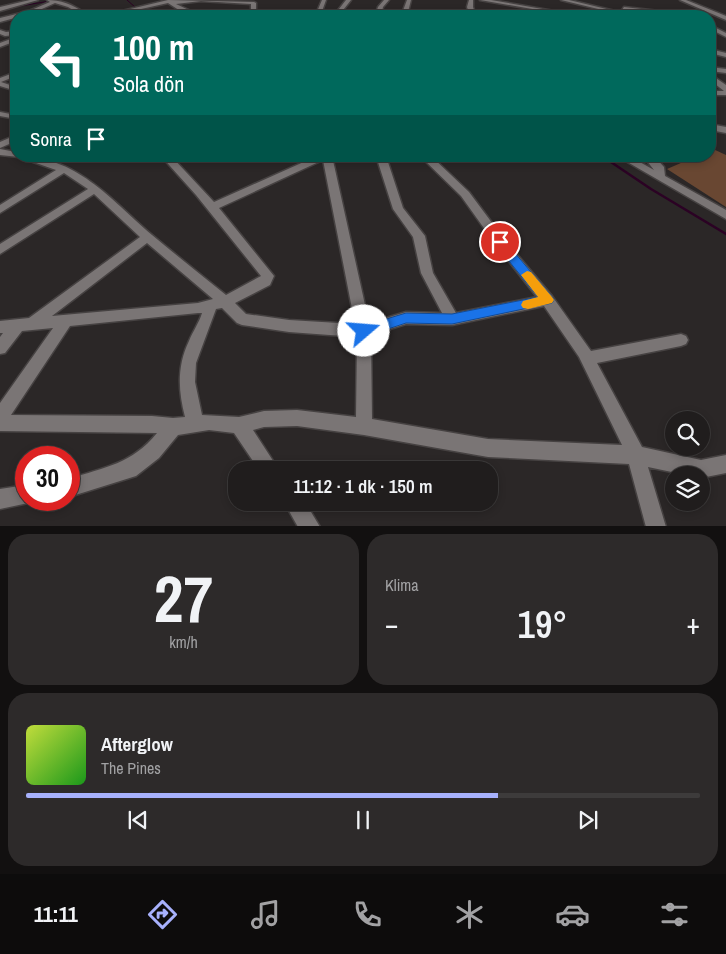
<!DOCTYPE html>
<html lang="tr">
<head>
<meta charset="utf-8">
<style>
	:root { --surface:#201d1d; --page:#2d2a2a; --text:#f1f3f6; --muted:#a2a2a4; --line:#3d3b3b; --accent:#a7b1fc }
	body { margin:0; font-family:"Archivo Narrow",sans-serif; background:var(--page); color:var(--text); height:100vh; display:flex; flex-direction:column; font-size:19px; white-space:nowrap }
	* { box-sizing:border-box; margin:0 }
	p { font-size:16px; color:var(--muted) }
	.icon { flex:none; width:28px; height:28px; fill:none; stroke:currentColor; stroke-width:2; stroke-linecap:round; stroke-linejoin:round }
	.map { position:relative; height:526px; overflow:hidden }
	.side { display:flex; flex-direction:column; gap:8px; padding:8px; background:#121010; flex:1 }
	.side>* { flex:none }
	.banner { position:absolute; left:10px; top:10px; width:706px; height:152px; border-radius:20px; box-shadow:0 2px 8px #0003,0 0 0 1px var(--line); background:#00695c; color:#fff; overflow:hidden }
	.tools { position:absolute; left:665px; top:411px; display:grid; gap:10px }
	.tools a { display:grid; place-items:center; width:45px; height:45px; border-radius:50%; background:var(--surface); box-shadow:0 2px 8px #0003,0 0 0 1px var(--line); font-size:25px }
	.speed { position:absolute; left:15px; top:446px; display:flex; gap:10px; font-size:25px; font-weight:700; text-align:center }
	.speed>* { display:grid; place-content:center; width:65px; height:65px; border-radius:50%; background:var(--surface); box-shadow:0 2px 8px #0003,0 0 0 1px var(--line); line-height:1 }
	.speed .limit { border:8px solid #d22; background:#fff; color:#111 }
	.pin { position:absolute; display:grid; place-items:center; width:42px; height:42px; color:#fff; margin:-21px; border:2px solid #fff; border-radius:50%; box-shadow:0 1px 5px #0007 }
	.me { position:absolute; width:55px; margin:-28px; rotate:72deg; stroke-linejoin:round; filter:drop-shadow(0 0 4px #0008) }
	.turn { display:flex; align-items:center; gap:18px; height:105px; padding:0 20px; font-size:22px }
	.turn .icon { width:65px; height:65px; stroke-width:2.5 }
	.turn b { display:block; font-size:35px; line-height:42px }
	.then { display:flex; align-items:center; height:48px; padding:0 20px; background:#0003; gap:10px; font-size:19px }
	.big { font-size:38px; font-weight:600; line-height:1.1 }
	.side .widget { flex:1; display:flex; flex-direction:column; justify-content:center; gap:8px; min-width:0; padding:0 18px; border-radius:20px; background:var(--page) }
	.side .dial { align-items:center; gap:0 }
	.dial b { font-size:65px; line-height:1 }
	.song { display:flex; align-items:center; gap:15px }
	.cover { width:60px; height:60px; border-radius:8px; background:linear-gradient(135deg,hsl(70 70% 55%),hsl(120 70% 35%)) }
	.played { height:5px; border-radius:2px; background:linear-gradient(90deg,var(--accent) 70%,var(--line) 70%) }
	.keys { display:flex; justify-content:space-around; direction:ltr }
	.heat { display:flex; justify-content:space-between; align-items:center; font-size:28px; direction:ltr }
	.side .tiles { flex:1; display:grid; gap:8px; grid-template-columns:1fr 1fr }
	.widget:last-child { grid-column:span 2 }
	.trip { position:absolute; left:228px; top:461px; width:270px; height:50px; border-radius:20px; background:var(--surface); box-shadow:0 2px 8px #0003,0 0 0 1px var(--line); font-weight:600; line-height:50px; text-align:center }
	.dock { display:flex; height:80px; justify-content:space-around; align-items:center; background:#0d0c0c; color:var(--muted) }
	.dock .icon { width:35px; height:35px }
	.dock .active { color:var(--accent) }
	.dock b { font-size:22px; color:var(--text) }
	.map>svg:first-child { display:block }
	.green { fill:#694732 }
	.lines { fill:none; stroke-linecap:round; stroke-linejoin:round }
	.stream-far1 { stroke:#2b0224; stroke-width:1 }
	.stream { stroke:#2b0224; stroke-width:2.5 }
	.minor-casing { stroke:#464242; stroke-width:3 }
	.minor { fill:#7a7575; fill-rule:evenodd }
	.route { fill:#1a73e8; stroke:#114b97 }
	.slow { fill:#f59e0b }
</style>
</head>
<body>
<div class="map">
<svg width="726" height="527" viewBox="0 0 726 527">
	<rect width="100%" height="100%" fill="#2b2727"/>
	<polygon class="green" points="713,149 726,155 726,207 667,169 697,156 710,156 710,151"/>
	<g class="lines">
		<g class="stream-far1">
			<polyline points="14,7 56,0"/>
			<polyline points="118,16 135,7 127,0"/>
		</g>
		<polyline class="stream" points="602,156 651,189 726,234"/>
		<g class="minor-casing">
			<g id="minor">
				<polygon points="30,0 38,0 0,11 0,7"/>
				<path d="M47,0C60,0 73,4 84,13L82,16H76L78,13L68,7L55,3L33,13L0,22V18L29,11L50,2Z"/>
				<path d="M168,0L254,2L256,3V13L316,14L322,0H326L321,14H335L346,0H351L340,14L350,16H193L185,14L168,3L110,16H101ZM201,1L251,4V13L193,12L176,4Z"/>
				<polygon points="384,0 389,0 383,7 381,16 375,16 378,7"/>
				<polygon points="407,0 411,0 407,16 401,16"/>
				<polygon points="469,0 473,0 473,7 476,16 470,16 467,7"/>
				<polygon points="480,0 491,0 583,16 572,16"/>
				<polygon points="561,0 569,0 636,16 627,16"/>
				<polygon points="680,0 686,0 726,16 726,20"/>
				<polygon points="624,7 685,14 688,16 673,16 622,10"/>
				<polygon points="710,25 726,33 726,37 710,29"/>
				<polygon points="0,30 6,32 16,31 16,35 5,36 0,34"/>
				<polygon points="16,37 16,41 0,47 0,43"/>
				<polygon points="710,49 726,53 726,57 710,53"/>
				<polygon points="710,67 726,69 726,73 710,71"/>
				<polygon points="16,72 16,76 1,82 16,87 16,91 0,86 0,78"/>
				<polygon points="710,74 726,85 726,95 710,95 710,91 724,91 710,80"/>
				<polygon points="0,112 16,115 16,119 0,116"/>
				<polygon points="710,124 726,127 726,133 710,130"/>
				<polygon points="16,135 16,141 0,148 0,142"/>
				<path d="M0,149L16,152V156C77,156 109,198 152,235C176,255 201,275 226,295L261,276L196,195L161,156H171L214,202L317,156H332L369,323L406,312L442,313L421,273L413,237L393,209L376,156H386L403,208L425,236L433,273L456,313L537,297L496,245L461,196L420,156H431L469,192L504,239L552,296L591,351L681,334L686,336L688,340L686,344L681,346L597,363L642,447L701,460L726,455V473L701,478V475H686L648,467L666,527H646L629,464L488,457L364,435L297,426L264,427L253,430L279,470H259L234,433L209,430L178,435L159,458L136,476L69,497V479C105,467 132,464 157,433L0,431V403L53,328L22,331L5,353L0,354V337L3,333H0V321L29,318L140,237L94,194L0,254V244L88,189L64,173L0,213V205L56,170L19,157L0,155ZM323,160L355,324L289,320L246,314L235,303L270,285L274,276L219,208ZM147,243L213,299L198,303L52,316ZM544,306L579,357L622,445L488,439L372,419L371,335L406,324L452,325ZM222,308L237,323L242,325L289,332L357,337L356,417L297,410L264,411L239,417L202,415L195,382L196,363L216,309ZM198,313H202C199,323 193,331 189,341C177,366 178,390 185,417L173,418L152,416L11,415L70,326Z"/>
				<polygon points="617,156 629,156 654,170 643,156 654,156 664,167 665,176 726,210 726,219"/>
				<polygon points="26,485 26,500 34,500 33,502 0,509 0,489"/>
				<polygon points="284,502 305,502 320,527 298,527"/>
			</g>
		</g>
		<use href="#minor" class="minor"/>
	</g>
	<polygon class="route" points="500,239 504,240 552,297 554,300 552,303 452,324 406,323 364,337 360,335 358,331 360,327 406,313 452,314 538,297 496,245 494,242"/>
	<polygon class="slow" points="527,271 531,272 552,297 554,300 552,303 528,309 523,308 521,305 523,301 538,297 521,275"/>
</svg>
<div class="tools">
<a><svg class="icon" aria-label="search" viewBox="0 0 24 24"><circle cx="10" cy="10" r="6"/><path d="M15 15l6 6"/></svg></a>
<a><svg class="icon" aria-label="layers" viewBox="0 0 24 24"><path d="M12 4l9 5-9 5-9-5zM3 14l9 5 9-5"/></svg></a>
</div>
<div class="speed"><div class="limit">30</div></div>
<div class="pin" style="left:500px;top:242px;background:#d93025"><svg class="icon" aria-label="arrive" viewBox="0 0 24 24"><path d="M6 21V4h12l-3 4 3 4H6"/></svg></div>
<svg class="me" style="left:364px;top:331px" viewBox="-20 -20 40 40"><circle r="19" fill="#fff"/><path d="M0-13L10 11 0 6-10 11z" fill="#1a73e8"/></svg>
<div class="trip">11:12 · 1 dk · 150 m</div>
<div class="banner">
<div class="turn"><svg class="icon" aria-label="left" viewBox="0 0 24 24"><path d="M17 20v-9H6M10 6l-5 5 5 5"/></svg><div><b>100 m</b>Sola dön</div></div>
<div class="then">Sonra<svg class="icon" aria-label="arrive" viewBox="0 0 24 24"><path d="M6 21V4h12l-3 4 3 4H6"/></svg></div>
</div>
</div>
<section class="side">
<div class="tiles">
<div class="widget dial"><b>27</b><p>km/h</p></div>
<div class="widget"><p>Klima</p>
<div class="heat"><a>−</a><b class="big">19°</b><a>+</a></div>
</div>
<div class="widget">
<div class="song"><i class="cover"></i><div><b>Afterglow</b><p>The Pines</p></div></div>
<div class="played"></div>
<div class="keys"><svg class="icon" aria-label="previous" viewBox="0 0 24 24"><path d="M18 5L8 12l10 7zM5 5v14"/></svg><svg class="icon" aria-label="pause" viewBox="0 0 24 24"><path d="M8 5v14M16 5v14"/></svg><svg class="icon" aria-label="next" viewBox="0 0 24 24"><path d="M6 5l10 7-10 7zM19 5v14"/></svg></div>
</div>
</div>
</section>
<nav class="dock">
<b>11:11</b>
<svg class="icon active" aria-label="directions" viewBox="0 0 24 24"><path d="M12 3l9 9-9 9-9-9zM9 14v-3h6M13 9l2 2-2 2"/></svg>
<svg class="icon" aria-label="music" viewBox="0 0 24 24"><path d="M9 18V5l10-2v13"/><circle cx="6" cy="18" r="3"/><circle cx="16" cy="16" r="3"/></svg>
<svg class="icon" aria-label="phone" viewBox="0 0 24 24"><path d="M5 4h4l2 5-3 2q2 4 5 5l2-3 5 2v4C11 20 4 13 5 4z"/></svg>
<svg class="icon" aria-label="climate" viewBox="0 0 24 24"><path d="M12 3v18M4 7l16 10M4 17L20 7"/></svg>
<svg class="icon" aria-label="car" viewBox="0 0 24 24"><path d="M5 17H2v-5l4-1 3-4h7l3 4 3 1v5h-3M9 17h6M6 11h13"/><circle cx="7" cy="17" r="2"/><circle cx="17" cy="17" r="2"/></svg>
<svg class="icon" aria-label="filters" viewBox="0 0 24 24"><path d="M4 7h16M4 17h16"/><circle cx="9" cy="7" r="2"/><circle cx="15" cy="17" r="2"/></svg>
</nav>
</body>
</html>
